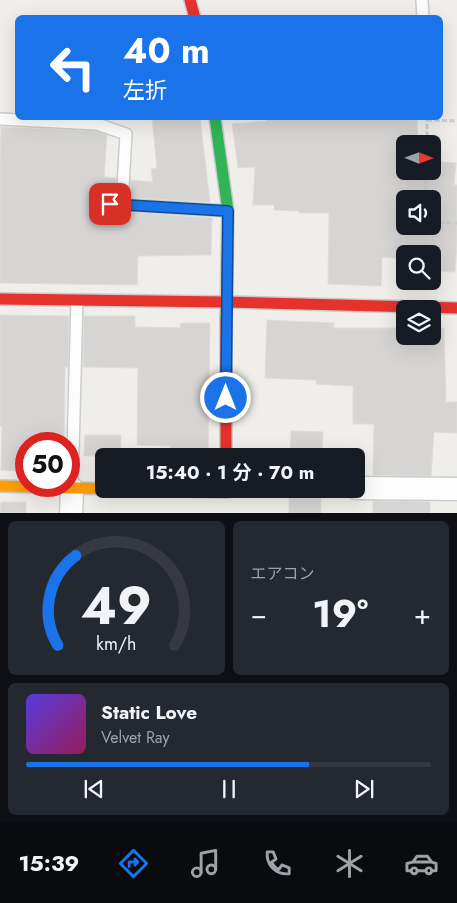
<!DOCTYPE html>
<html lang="ja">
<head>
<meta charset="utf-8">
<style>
	:root { --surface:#171b24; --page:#242831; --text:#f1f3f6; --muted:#9ea1a6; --line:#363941; --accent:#1a73e8 }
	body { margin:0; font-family:Jost,"Noto Sans JP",sans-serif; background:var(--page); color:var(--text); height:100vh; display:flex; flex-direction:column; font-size:19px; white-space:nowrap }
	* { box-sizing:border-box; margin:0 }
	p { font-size:16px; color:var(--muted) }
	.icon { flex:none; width:28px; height:28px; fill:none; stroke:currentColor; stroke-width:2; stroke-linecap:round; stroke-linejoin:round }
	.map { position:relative; height:513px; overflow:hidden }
	.sheet { display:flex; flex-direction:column; gap:8px; padding:8px; background:#0d0f14; flex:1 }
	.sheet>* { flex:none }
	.hud { position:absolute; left:15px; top:15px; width:428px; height:105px; border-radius:8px; box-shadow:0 5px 20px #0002; background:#1a73e8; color:#fff; overflow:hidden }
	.needle { width:32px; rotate:91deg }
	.buttons { position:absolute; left:396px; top:135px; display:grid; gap:10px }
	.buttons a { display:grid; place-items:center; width:45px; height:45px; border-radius:8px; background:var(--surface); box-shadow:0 5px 20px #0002; font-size:25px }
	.speed { position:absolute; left:15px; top:432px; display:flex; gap:10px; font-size:25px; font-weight:700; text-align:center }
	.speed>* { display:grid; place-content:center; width:65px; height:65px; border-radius:50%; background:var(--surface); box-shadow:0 5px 20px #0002; line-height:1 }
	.speed .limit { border:8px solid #d22; background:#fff; color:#111 }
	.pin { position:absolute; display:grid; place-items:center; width:42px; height:42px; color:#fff; margin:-21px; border-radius:10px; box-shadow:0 2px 8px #0006 }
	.me { position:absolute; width:55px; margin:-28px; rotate:0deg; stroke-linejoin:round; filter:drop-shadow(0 0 4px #0008) }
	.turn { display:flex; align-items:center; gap:18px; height:105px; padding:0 25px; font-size:22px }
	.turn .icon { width:65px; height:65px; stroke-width:2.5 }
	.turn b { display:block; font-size:35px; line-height:42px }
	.big { font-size:38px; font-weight:700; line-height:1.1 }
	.sheet .tile { flex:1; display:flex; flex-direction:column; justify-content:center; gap:8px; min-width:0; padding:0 18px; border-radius:8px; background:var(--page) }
	.sheet .dial { align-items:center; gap:0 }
	.dial svg { height:130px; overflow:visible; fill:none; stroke:var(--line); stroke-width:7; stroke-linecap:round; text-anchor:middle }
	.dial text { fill:var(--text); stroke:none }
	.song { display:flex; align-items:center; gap:15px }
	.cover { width:60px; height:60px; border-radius:8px; background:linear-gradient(135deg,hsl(250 70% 55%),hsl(330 70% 35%)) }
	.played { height:5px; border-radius:2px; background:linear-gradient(90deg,var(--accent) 70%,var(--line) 70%) }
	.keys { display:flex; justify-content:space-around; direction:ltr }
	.heat { display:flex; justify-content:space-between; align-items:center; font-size:28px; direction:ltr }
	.sheet .tiles { flex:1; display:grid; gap:8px; grid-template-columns:1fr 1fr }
	.tile:last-child { grid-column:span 2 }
	.trip { position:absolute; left:95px; top:448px; width:270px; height:50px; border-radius:8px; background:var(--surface); box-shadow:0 5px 20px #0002; font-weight:700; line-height:50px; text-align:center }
	.tab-bar { display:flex; height:80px; justify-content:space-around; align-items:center; background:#090b0e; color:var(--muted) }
	.tab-bar .icon { width:35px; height:35px }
	.tab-bar .selected { color:var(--accent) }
	.tab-bar b { font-size:22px; color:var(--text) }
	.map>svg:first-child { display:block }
	.building { fill:#d6d5d3; stroke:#deddd9; fill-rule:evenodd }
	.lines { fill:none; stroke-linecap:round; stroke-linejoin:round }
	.lane-casing { stroke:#cbcccc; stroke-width:14 }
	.street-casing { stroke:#cbcccc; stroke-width:25 }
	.fast-casing { stroke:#cacacb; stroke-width:14 }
	.slow-casing { stroke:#cacacb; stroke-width:14 }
	.jam-casing { stroke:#cacacb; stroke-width:14 }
	.path { stroke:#cacfcc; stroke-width:3; stroke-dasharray:5 2.5; stroke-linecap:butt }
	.lane { stroke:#fdfcfc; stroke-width:11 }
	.street { stroke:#fdfcfc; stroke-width:22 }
	.fast { stroke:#30b455; stroke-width:11 }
	.slow { stroke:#ff9f0a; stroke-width:11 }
	.jam { stroke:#e5322d; stroke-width:11 }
	.route-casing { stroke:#114b97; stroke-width:12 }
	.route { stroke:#1a73e8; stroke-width:9 }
</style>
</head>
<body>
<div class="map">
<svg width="457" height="513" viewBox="0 0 457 513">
	<rect width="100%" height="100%" fill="#efeeea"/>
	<g class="building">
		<polygon points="152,118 200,118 210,202 130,198 131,180 153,182 151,169 157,168"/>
		<path d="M267,118H417L418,144H405V171H432V161L456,163L454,185H457V243L455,272L432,271V254H405V259L382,257L381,286L328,284L329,213H299V211L274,210V205H253L255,167L238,168L232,124L267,121ZM405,199H432V226H405Z"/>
		<polygon points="1,127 96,131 107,135 104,177 116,178 115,197 107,197 104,200 103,203 104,208 110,211 212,218 211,255 138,256 137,285 0,283 0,166"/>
		<polygon points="0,315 69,316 68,367 65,367 64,444 26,444 26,471 1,470 2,426 0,426"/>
		<polygon points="84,316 135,316 135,327 180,328 181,323 210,323 208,456 170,456 170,446 137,445 138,368 83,367"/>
		<polygon points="267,320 334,323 333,328 405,328 405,336 432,336 432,328 444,328 446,402 457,402 457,433 434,432 431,476 373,475 374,424 353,424 353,386 316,384 316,380 265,378"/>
		<polygon points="291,431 323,432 322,456 290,456"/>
		<polygon points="85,435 121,435 121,456 84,456"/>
		<rect x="289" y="489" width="32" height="24"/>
		<polygon points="373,501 430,502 430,513 373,513"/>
		<polygon points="1,502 26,502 26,513 0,513"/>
	</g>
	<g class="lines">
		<g class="lane-casing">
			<g id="lane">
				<polyline points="422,0 423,18"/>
				<polyline points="0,119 97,124 126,134 122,204"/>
				<polyline points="110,204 228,211"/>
				<polyline points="72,488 77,300"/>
			</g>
		</g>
		<g class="street-casing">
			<g id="street">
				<polyline points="356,488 457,489"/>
				<polyline points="71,513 72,489"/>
			</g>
		</g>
		<g class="fast-casing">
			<polyline id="fast" points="215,118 228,211 226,320"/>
		</g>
		<g class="slow-casing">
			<polyline id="slow" points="0,486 226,492 243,489"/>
		</g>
		<g class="jam-casing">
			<g id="jam">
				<polyline points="190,0 195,18"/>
				<polyline points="0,299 226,302 457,308"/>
				<polyline points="226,320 226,456"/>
			</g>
		</g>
		<g class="path">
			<polyline points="427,120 457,121"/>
			<polyline points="427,144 427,118"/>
			<polyline points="426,199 426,171"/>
			<polyline points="432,222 457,223"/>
		</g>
		<use href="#lane" class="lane"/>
		<use href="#street" class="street"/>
		<use href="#fast" class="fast"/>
		<use href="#slow" class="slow"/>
		<use href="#jam" class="jam"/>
	</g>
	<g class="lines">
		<g class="route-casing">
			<polyline id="route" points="110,204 228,211 226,398"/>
		</g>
		<use href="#route" class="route"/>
	</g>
</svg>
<div class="buttons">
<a><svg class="needle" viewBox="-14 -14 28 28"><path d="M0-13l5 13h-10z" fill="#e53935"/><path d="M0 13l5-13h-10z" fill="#9ea1a6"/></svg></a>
<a><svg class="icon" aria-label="sound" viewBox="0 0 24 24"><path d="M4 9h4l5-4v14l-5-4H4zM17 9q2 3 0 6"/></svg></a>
<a><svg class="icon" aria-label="search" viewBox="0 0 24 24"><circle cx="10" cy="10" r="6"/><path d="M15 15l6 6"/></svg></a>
<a><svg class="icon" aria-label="layers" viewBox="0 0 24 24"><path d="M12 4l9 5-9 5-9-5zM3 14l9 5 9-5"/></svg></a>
</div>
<div class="speed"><div class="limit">50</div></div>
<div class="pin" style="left:110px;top:204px;background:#d93025"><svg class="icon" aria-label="arrive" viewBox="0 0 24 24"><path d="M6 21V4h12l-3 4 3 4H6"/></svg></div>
<svg class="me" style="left:226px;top:398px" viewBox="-20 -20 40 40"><circle r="17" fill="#1a73e8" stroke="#fff" stroke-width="3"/><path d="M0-11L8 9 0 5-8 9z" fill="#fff"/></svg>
<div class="trip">15:40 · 1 分 · 70 m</div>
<div class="hud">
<div class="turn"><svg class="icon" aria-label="left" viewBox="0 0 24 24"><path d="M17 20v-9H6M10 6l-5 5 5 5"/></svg><div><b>40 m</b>左折</div></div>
</div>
</div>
<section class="sheet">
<div class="tiles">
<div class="tile dial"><svg viewBox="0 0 100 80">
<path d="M14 69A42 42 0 1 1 86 69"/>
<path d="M14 69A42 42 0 0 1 25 14" stroke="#1a73e8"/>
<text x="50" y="56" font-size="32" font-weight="700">49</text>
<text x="50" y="72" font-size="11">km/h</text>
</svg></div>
<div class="tile"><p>エアコン</p>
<div class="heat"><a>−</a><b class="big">19°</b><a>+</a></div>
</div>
<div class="tile">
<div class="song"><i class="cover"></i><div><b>Static Love</b><p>Velvet Ray</p></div></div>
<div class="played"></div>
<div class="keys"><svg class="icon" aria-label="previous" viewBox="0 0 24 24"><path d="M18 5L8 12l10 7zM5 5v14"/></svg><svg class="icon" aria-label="pause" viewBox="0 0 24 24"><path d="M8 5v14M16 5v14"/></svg><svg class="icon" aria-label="next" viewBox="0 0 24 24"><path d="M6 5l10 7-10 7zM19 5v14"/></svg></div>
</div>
</div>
</section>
<nav class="tab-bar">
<b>15:39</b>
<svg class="icon selected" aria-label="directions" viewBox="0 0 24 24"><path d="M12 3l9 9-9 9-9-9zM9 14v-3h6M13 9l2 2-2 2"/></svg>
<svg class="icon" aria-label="music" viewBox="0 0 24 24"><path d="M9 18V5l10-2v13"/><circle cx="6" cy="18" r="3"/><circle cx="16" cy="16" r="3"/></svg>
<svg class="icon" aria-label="phone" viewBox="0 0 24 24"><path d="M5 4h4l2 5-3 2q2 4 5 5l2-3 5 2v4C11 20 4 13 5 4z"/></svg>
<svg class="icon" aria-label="climate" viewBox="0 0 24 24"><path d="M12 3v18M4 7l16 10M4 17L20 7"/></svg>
<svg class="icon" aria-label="car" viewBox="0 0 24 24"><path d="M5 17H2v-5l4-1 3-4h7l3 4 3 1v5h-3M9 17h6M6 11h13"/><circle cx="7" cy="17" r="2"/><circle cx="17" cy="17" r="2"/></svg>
</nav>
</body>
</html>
